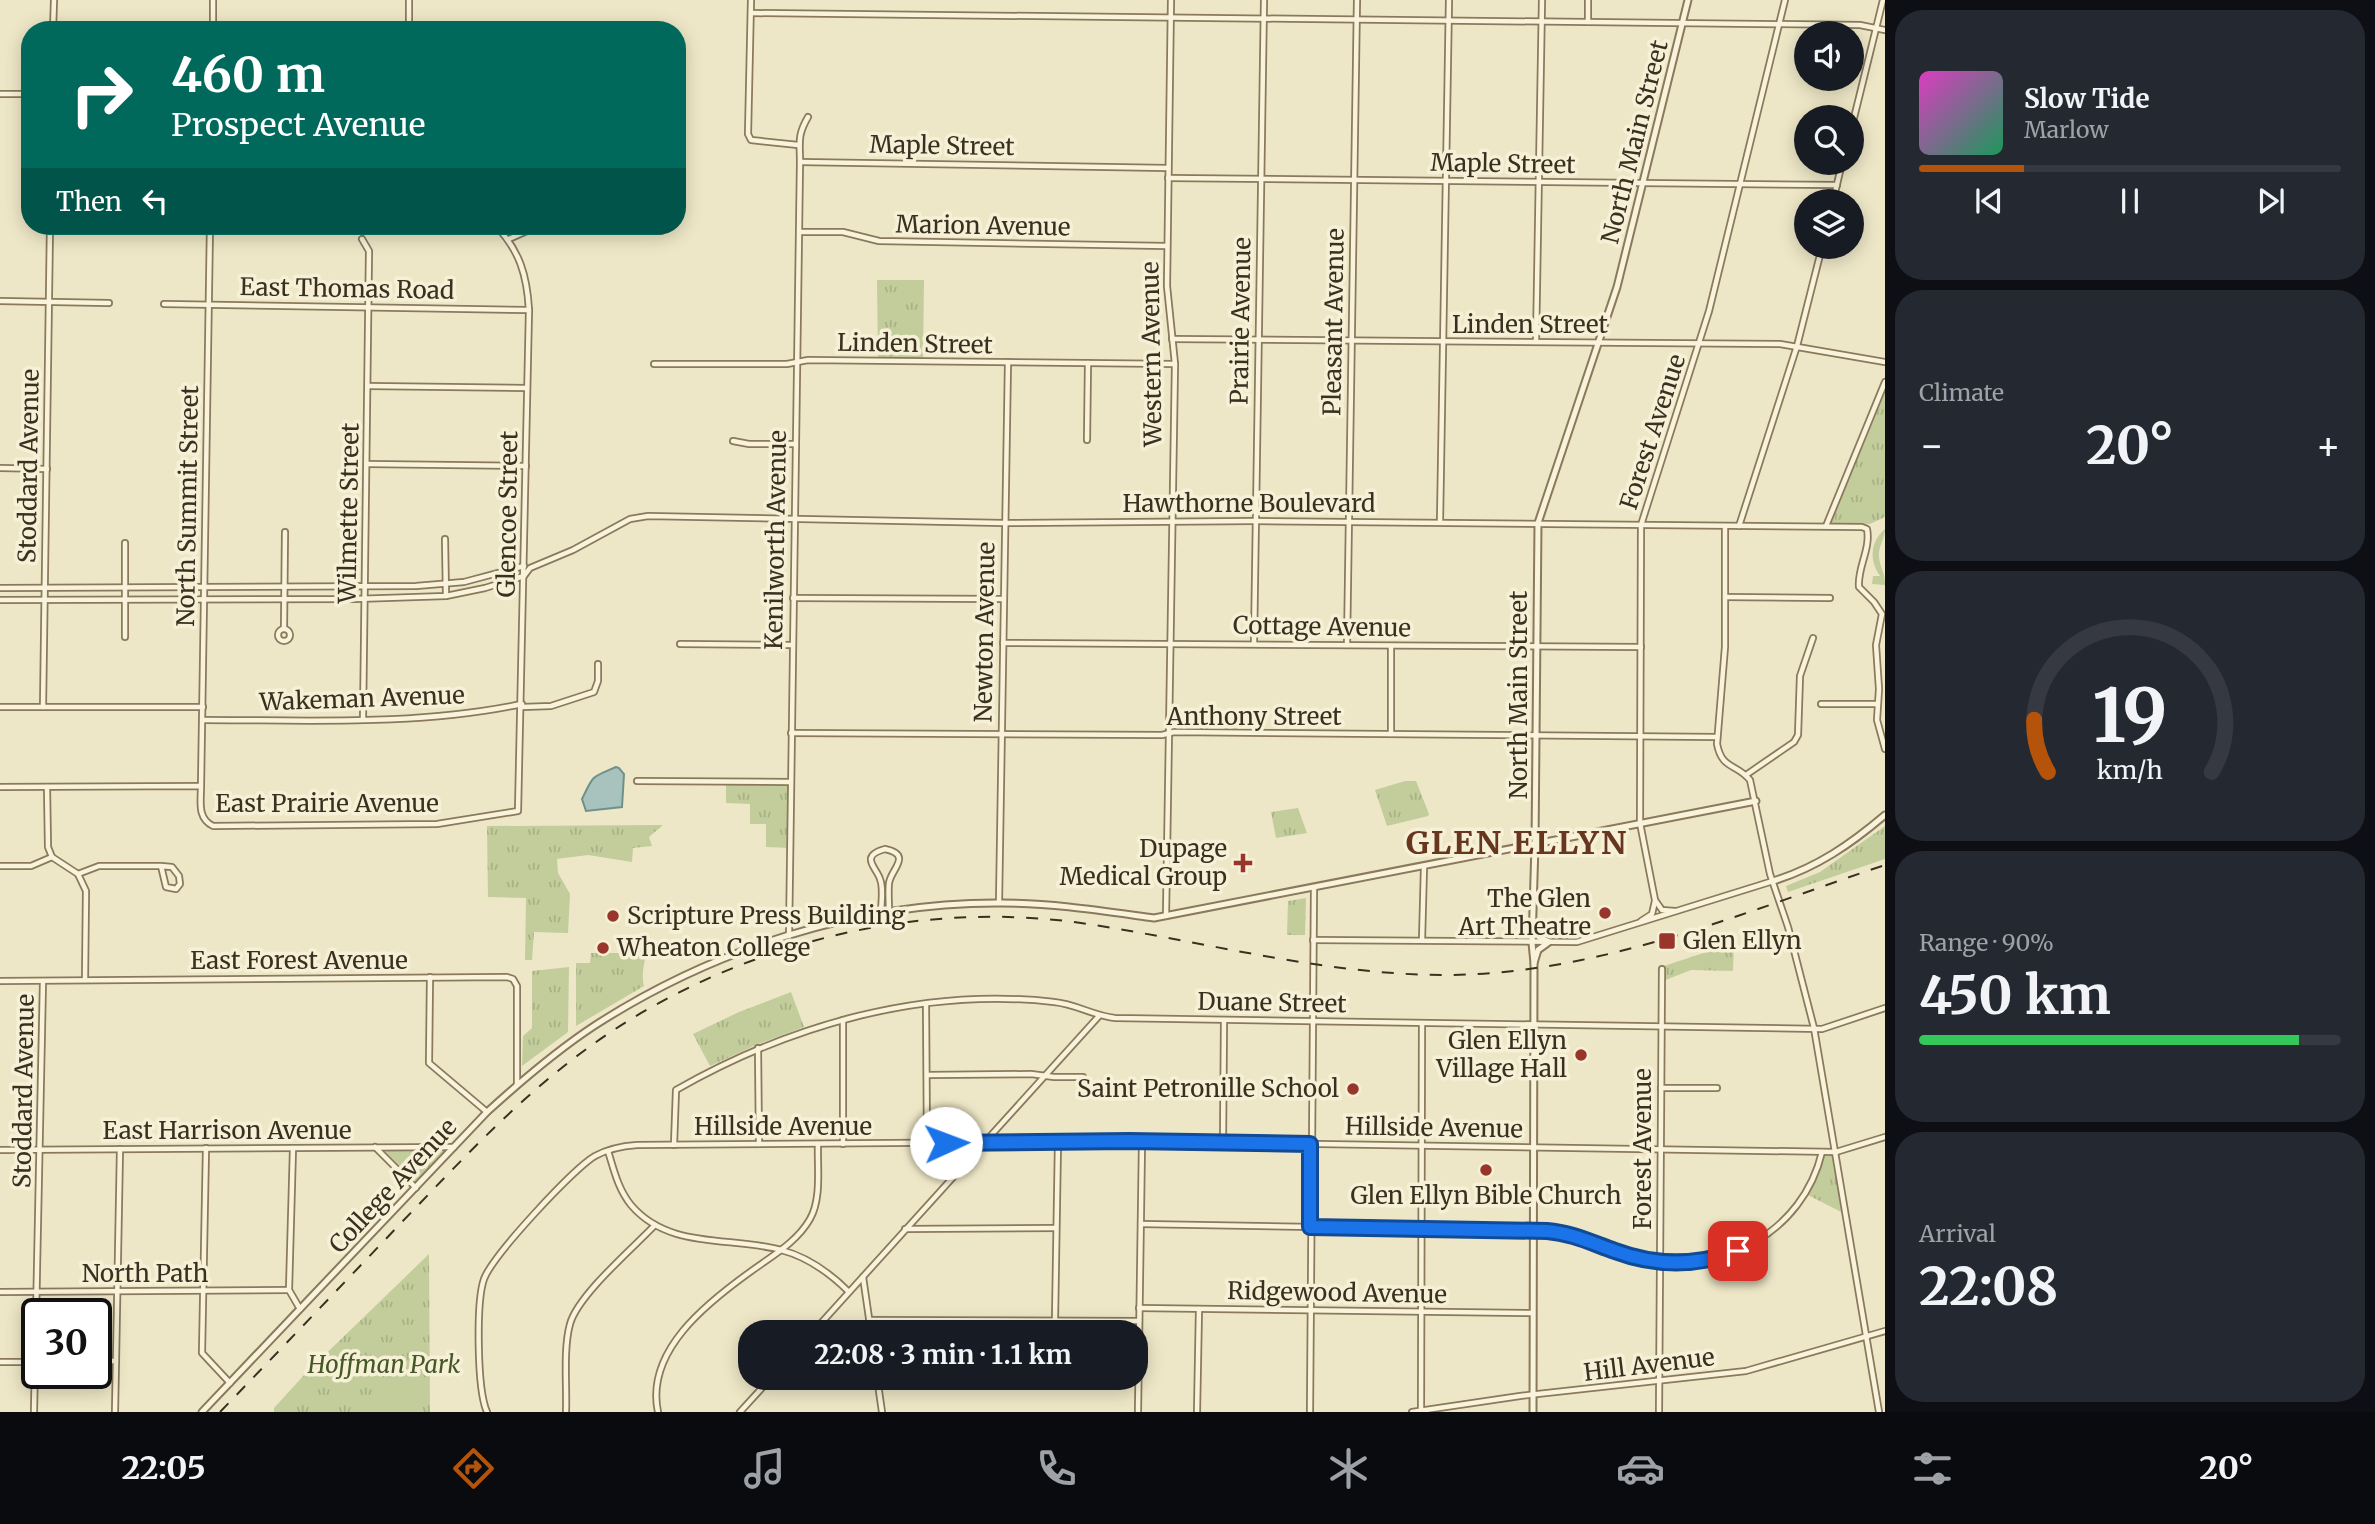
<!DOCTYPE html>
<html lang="en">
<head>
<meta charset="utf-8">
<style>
	:root { --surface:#171b24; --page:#242831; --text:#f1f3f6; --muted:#9ea1a6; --line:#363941; --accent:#b45309 }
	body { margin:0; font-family:Merriweather,serif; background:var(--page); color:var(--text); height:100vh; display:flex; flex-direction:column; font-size:26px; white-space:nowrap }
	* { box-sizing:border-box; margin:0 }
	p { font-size:23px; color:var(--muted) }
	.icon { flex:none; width:38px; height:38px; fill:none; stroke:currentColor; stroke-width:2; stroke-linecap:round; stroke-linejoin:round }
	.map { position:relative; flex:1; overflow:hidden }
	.drawer { display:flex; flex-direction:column; gap:10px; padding:10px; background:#0d0f14; width:490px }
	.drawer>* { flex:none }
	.hud { position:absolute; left:21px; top:21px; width:665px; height:214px; border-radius:28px; box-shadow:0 4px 18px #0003; background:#00695c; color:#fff; overflow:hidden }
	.buttons { position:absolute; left:1794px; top:21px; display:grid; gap:14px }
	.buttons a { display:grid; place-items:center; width:70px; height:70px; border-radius:50%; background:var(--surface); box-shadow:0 4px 18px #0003; font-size:35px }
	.speed { position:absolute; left:21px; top:1298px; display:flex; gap:14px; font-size:35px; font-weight:700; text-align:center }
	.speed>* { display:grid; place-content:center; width:91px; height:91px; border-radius:50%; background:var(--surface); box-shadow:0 4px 18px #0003; line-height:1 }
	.speed .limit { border:4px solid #111; border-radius:10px; background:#fff; color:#111 }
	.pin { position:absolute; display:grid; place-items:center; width:60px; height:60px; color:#fff; margin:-30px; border-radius:14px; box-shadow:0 4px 10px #0006 }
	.me { position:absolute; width:77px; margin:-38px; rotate:88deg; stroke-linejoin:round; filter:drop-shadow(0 0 5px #0008) }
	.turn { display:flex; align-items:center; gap:24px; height:147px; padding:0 35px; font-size:32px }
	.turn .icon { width:91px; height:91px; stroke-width:2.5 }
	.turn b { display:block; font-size:49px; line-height:60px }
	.then { display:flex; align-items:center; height:66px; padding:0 35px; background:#0003; gap:14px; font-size:26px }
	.big { font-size:52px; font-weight:700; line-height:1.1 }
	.drawer .widget { flex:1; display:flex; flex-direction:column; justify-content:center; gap:10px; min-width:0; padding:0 24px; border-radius:28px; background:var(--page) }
	.drawer .dial { align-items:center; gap:0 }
	.dial svg { height:182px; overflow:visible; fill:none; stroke:var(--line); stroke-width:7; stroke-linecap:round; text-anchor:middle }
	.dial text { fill:var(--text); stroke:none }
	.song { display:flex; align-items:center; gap:21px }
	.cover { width:84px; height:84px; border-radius:10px; background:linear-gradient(135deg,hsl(310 70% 55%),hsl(150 70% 35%)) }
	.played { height:7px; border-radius:4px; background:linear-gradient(90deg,var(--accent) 25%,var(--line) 25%) }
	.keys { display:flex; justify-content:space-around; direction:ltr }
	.heat { display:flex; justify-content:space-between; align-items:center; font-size:38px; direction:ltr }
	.charge { height:10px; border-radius:5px; background:linear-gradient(90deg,#34c759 90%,var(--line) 0) }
	.trip { position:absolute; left:738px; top:1320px; width:410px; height:70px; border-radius:28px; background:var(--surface); box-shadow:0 4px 18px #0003; font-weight:700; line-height:70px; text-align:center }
	.tab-bar { display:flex; height:112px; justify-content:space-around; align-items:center; background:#090b0e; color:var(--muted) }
	.tab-bar .icon { width:49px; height:49px }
	.tab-bar .on { color:var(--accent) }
	.tab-bar b { font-size:32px; color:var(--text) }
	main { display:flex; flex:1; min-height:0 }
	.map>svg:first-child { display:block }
	.grass { fill:url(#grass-tufts) }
	.garden { fill:#c2cd9b }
	.water { fill:#a8c2bd; stroke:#6f918c; stroke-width:2 }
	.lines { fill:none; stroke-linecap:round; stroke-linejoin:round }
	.minor-casing { stroke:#8a795c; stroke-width:8 }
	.tertiary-casing { stroke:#8a795c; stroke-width:9 }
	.minor { stroke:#f9f3db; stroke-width:4.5 }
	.tertiary { stroke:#f9f3db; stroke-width:5 }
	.rail { stroke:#3b3020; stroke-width:2; stroke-dasharray:12 12; stroke-linecap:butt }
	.route-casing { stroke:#114b97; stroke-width:18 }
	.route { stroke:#1a73e8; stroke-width:12 }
	.poi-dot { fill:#99362c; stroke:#f6f0d7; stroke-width:2.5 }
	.labels { text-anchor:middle; stroke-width:7; stroke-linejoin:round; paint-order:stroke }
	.street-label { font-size:24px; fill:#3b3020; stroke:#f6f0d7 }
	.poi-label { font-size:24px; fill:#3b3020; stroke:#f6f0d7; text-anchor:end }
	.park-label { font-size:24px; font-style:italic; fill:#465727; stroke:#f6f0d7 }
	.district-label { font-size:32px; font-weight:bold; letter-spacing:2px; fill:#67361f; stroke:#f6f0d7 }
</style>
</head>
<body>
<main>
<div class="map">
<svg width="1885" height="1412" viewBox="0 0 1885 1412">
	<defs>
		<pattern id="grass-tufts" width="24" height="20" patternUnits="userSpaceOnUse" patternTransform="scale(1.75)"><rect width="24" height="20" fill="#c2cd9b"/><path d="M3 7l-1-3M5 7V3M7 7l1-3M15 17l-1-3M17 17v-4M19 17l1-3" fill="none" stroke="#a8b085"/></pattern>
	</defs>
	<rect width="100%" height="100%" fill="#eee7c7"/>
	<g class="grass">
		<polygon points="877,280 924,280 923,358 878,358"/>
		<polygon points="1885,388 1885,517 1870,524 1830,523"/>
		<polygon points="1405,781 1416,781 1429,814 1428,816 1387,826 1375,790"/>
		<polygon points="726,783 789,784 789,848 766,847 766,824 750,824 750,804 726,803"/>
		<polygon points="1298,808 1307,833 1276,838 1271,812"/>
		<polygon points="663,825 649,837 652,846 633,848 632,862 588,855 557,859 558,873 570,894 568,933 534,932 532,960 525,960 526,898 488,897 487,826"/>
		<polygon points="1885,826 1885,859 1788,892 1786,886 1820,872"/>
		<polygon points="1306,898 1305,935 1287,935 1288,901"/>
		<path d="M648,942C647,958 640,970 644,986L576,1026V963H590L591,953H634L635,945Z"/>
		<polygon points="1734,943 1733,971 1691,970 1663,981 1664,966"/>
		<polygon points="569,967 568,1032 522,1066 523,1036 532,1028 532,971"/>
		<polygon points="791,992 804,1027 756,1045 710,1066 693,1034 739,1012"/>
		<polygon points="383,1149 451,1149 418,1184"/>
		<polygon points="1825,1155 1835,1155 1845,1214 1806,1194"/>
		<polygon points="429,1254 430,1412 274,1412 274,1408 305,1374"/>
	</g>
	<g class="garden">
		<path d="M1885,529C1885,539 1878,546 1879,557C1880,568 1885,571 1885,585L1872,584L1873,576H1880C1869,560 1870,542 1885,529Z"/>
		<path d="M414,1382L424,1396L419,1412H360C374,1384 386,1384 414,1382Z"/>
	</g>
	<path class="water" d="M616,767L619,768L624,774L622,807L586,811L582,799C594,774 591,778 616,767Z"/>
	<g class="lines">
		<g class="minor-casing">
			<g id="minor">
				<polyline points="751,0 748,134 751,140 798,145"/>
				<polyline points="751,13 1860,25 1885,30"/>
				<polyline points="1588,22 1588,0"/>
				<polyline points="53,30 54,0"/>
				<polyline points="213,30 213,0"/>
				<polyline points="409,30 409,0"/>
				<polyline points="0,94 30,94"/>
				<polyline points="1852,126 1883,0"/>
				<polyline points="800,162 1168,168"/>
				<polyline points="1168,178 1837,185"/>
				<polyline points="1833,201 1842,163"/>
				<polyline points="799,232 843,232 879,241 1167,246"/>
				<polyline points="362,239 369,251 363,719"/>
				<polyline points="509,239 529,230 661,231"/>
				<polyline points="0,301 109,303"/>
				<polyline points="164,304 529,310"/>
				<polyline points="1172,339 1780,344 1885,362"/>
				<polyline points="1536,342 1542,0"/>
				<polyline points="654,364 787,364 808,360 1175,364"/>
				<polyline points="368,386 527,388"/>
				<polyline points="1087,440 1088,363"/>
				<polyline points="733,441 749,444 795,444"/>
				<polyline points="367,464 526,466"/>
				<polyline points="0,468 47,469"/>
				<polyline points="1440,522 1449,0"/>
				<path d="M1725,526V647L1717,744C1722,770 1736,763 1750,780L1770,874L1788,927L1814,1028L1879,1412"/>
				<polyline points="1739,526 1797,346 1822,247"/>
				<polyline points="1826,526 1885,382"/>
				<polyline points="445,539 446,596"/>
				<polyline points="0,588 416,586 464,582 524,566"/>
				<polyline points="1725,597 1830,598"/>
				<polyline points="793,598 1003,599"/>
				<path d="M0,600L355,599L446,596L485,588L524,576L530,568L573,550L630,519L648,516L1004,523L1254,521L1862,527L1867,529C1871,549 1857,568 1859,587L1874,602L1882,614L1876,645L1879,689L1877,720L1885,749"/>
				<polyline points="284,628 285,532"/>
				<circle cx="284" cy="635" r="6"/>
				<polyline points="125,637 125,543"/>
				<polyline points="1003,643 1641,647"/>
				<polyline points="1254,643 1264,0"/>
				<polyline points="680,644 792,645"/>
				<polyline points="1347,645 1357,0"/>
				<polyline points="1391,646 1391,734"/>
				<polyline points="1821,704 1877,704"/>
				<polyline points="0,707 203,707"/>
				<polyline points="43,707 50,226"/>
				<path d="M203,720C309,720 417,726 522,704V707L551,706L594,692L598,681V664"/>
				<polyline points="791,733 1162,735 1174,732 1717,737"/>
				<polyline points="1746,775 1794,742 1798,735 1800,676 1813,638"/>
				<polyline points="637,781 791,782"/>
				<polyline points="201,786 210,226"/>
				<path d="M0,787L201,786C201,802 197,818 213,826L437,824L518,811L529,310C527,276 520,251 496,226"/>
				<polyline points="47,787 48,847 52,857 78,874 86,891 85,980"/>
				<polyline points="0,866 31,866 52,857"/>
				<polyline points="78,874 99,866 161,866 166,887 176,889 180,884 179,876 172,867 161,866"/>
				<polyline points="999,903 1008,362"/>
				<polyline points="1675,911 1662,910 1655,900 1640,823 1641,525 1709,311 1785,0"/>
				<path d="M881,913C881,904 884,888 880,879C876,867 859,856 885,849C913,855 891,869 889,883C888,892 889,902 889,912"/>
				<polyline points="1166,916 1175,364 1167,286 1171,0"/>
				<polyline points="1641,921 1652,914 1655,901"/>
				<path d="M789,936L800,162C800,142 797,136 808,117"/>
				<polyline points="1313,940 1577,942 1773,881"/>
				<polyline points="1422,940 1424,867"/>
				<polyline points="430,977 429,1063 487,1112"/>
				<polyline points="0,981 507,977 513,979 517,986 517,1085"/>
				<polyline points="926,1004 927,1144"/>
				<polyline points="843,1020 843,1144"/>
				<polyline points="758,1048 759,1144"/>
				<polyline points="927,1075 1031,1074 1054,1077 1083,1077"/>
				<polyline points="1661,1088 1717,1088"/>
				<polyline points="1223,1143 1224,1020"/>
				<path d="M674,1145L676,1090C790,1025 922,987 1054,1002C1076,1004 1094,1016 1115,1018L1822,1029L1885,1008"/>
				<polyline points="375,1147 416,1188"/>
				<polyline points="206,1148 202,1353 230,1383"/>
				<polyline points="293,1148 289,1290 300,1309"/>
				<polyline points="0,1150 454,1147"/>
				<path d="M608,1151C614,1170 618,1189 631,1205C669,1250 731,1236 781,1250C808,1257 829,1272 849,1292"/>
				<path d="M1141,1224L1547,1231C1581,1234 1610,1253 1644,1260C1723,1275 1803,1232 1822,1152"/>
				<polyline points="905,1229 1056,1228"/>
				<polyline points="863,1277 871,1332"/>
				<polyline points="0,1292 289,1290"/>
				<polyline points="1139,1308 1533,1313"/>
				<polyline points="869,1320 1139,1321"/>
				<polyline points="1055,1320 1058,1142"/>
				<polyline points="813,1332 1099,1016"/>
				<polyline points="96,1361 116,1361"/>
				<polyline points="0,1362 37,1362"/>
				<polyline points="877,1377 882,1412"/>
				<polyline points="1421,1411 1422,1023"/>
				<polyline points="34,1412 43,981"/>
				<polyline points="115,1412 120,1149"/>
				<path d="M487,1412C477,1390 476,1302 484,1279C493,1255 573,1169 595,1156C608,1149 622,1146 637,1145L1129,1141L1836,1152L1885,1137"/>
				<path d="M566,1412C567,1385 563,1350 570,1324C578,1295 633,1248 655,1225"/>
				<path d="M658,1412C645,1351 707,1303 750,1272C772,1256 797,1242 810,1219C822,1198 817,1166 818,1144"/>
				<polyline points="740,1412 772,1377"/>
				<polyline points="1138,1412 1142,1142"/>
				<polyline points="1197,1412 1199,1309"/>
				<polyline points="1310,1412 1314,888"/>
				<polyline points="1412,1412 1520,1396 1746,1371 1885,1331"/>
				<polyline points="1659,1412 1662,969"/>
			</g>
		</g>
		<g class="tertiary-casing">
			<g id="tertiary">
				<path d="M1773,881C1816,868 1851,844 1885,815"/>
				<polyline points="1534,963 1538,950 1549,942 1539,937 1535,927"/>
				<path d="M202,1412L487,1112C520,1082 556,1051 594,1026C713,949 858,902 1001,903C1053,903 1103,911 1154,918L1756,801"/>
				<polyline points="1533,1412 1534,963 1532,943 1535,845 1538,523 1617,287 1688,0"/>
			</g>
		</g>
		<use href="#minor" class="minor"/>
		<use href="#tertiary" class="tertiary"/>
		<path class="rail" d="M220,1412C281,1349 341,1286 401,1223C480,1141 548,1066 648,1009C779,935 932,902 1081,923C1204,941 1326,976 1451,975C1603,973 1744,912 1885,865"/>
	</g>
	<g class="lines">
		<g class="route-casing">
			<path id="route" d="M946,1143L1129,1141L1310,1144V1227L1547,1231C1572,1233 1592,1243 1615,1251C1655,1266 1697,1266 1738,1251"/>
		</g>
		<use href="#route" class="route"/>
	</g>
	<g class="poi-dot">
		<path d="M1239.5 852.5h7v7h7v7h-7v7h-7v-7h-7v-7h7z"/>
		<circle cx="1605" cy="913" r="7"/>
		<circle cx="613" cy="916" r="7"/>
		<rect x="1658" y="932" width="18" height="18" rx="3.5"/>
		<circle cx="603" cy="948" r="7"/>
		<circle cx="1581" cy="1055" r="7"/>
		<circle cx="1353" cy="1089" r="7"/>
		<circle cx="1486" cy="1170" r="7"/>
	</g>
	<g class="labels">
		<g class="street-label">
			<text transform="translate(1635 142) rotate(-76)" y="8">North Main Street</text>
			<text transform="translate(942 146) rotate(1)" y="8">Maple Street</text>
			<text transform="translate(1503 164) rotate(1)" y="8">Maple Street</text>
			<text transform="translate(983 226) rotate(1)" y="8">Marion Avenue</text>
			<text transform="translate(347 289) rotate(1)" y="8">East Thomas Road</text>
			<text transform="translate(1241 321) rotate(-89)" y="8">Prairie Avenue</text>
			<text transform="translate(1334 322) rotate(-89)" y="8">Pleasant Avenue</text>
			<text x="1530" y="333">Linden Street</text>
			<text transform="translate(915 344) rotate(1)" y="8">Linden Street</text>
			<text transform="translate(1152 354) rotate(-91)" y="8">Western Avenue</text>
			<text transform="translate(1653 432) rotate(-72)" y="8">Forest Avenue</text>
			<text transform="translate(29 466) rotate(-89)" y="8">Stoddard Avenue</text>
			<text x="1249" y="512">Hawthorne Boulevard</text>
			<text transform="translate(188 506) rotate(-89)" y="8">North Summit Street</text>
			<text transform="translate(349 513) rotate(-89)" y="8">Wilmette Street</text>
			<text transform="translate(508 514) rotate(-89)" y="8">Glencoe Street</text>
			<text transform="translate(776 540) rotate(-89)" y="8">Kenilworth Avenue</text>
			<text transform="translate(1322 627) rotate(1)" y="8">Cottage Avenue</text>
			<text transform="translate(985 632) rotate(-89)" y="8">Newton Avenue</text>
			<text transform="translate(1519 695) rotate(-90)" y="8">North Main Street</text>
			<text transform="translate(362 699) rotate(-2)" y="8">Wakeman Avenue</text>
			<text x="1254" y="725">Anthony Street</text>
			<text x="327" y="812">East Prairie Avenue</text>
			<text x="299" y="969">East Forest Avenue</text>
			<text transform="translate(1272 1003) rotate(1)" y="8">Duane Street</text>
			<text transform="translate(24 1091) rotate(-89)" y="8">Stoddard Avenue</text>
			<text x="783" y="1135">Hillside Avenue</text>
			<text transform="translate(1434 1128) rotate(1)" y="8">Hillside Avenue</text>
			<text x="227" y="1139">East Harrison Avenue</text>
			<text transform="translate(1643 1149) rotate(-90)" y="8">Forest Avenue</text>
			<text transform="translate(393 1186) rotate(-47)" y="8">College Avenue</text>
			<text x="145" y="1282">North Path</text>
			<text transform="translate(1337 1293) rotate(1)" y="8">Ridgewood Avenue</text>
			<text transform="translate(1649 1365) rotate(-7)" y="8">Hill Avenue</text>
		</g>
		<g class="poi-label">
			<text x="1227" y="857">Dupage<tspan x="1227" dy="28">Medical Group</tspan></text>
			<text x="1591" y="907">The Glen<tspan x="1591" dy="28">Art Theatre</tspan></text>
			<text x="627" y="924" text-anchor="start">Scripture Press Building</text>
			<text x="1683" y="949" text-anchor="start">Glen Ellyn</text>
			<text x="617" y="956" text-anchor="start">Wheaton College</text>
			<text x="1567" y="1049">Glen Ellyn<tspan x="1567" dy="28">Village Hall</tspan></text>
			<text x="1339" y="1097">Saint Petronille School</text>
			<text x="1486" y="1204" text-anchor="middle">Glen Ellyn Bible Church</text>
		</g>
		<g class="park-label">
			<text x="384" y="1373">Hoffman Park</text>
		</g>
		<g class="district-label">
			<text x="1517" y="854">GLEN ELLYN</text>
		</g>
	</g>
</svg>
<div class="buttons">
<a><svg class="icon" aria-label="sound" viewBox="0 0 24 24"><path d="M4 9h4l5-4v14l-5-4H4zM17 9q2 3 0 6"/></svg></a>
<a><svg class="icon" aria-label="search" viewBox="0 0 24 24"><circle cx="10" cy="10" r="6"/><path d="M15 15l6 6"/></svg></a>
<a><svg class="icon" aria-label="layers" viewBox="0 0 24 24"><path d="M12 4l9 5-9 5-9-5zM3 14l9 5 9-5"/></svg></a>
</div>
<div class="speed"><div class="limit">30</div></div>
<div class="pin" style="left:1738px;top:1251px;background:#d93025"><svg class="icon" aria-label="arrive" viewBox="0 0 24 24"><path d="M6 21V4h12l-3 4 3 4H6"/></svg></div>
<svg class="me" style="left:946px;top:1143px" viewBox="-20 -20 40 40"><circle r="19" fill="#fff"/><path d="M0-13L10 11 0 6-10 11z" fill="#1a73e8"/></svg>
<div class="trip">22:08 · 3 min · 1.1 km</div>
<div class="hud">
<div class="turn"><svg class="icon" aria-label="right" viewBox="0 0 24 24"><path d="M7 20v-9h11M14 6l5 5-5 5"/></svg><div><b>460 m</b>Prospect Avenue</div></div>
<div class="then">Then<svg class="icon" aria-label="left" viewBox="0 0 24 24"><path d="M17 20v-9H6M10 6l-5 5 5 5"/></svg></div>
</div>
</div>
<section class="drawer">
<div class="widget">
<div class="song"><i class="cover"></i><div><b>Slow Tide</b><p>Marlow</p></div></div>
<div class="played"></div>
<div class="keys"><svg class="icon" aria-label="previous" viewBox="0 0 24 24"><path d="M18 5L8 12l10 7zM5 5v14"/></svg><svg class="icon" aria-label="pause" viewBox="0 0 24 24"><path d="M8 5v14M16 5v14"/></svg><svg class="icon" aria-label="next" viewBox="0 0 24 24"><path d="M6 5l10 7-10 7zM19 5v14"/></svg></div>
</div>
<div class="widget"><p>Climate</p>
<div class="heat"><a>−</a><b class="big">20°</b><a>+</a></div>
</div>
<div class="widget dial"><svg viewBox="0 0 100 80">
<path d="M14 69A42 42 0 1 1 86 69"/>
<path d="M14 69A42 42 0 0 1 8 46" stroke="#b45309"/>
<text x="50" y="56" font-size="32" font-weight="700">19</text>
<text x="50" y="72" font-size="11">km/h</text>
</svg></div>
<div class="widget"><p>Range · 90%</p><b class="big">450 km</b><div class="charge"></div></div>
<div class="widget"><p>Arrival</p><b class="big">22:08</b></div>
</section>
</main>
<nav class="tab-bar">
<b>22:05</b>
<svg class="icon on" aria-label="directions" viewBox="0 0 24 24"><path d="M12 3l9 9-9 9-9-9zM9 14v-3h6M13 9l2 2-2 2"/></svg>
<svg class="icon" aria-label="music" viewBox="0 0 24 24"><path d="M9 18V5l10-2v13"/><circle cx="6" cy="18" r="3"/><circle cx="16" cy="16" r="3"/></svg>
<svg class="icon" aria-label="phone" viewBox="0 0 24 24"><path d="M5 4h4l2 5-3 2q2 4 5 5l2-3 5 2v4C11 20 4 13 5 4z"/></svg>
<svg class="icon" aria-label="climate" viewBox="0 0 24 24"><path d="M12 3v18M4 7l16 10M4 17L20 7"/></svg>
<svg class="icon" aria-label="car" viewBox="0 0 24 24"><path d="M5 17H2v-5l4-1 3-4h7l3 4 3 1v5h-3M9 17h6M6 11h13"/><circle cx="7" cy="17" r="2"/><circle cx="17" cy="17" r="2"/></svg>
<svg class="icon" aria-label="filters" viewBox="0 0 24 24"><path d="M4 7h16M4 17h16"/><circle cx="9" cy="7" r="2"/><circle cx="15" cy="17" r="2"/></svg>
<b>20°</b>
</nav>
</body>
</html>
